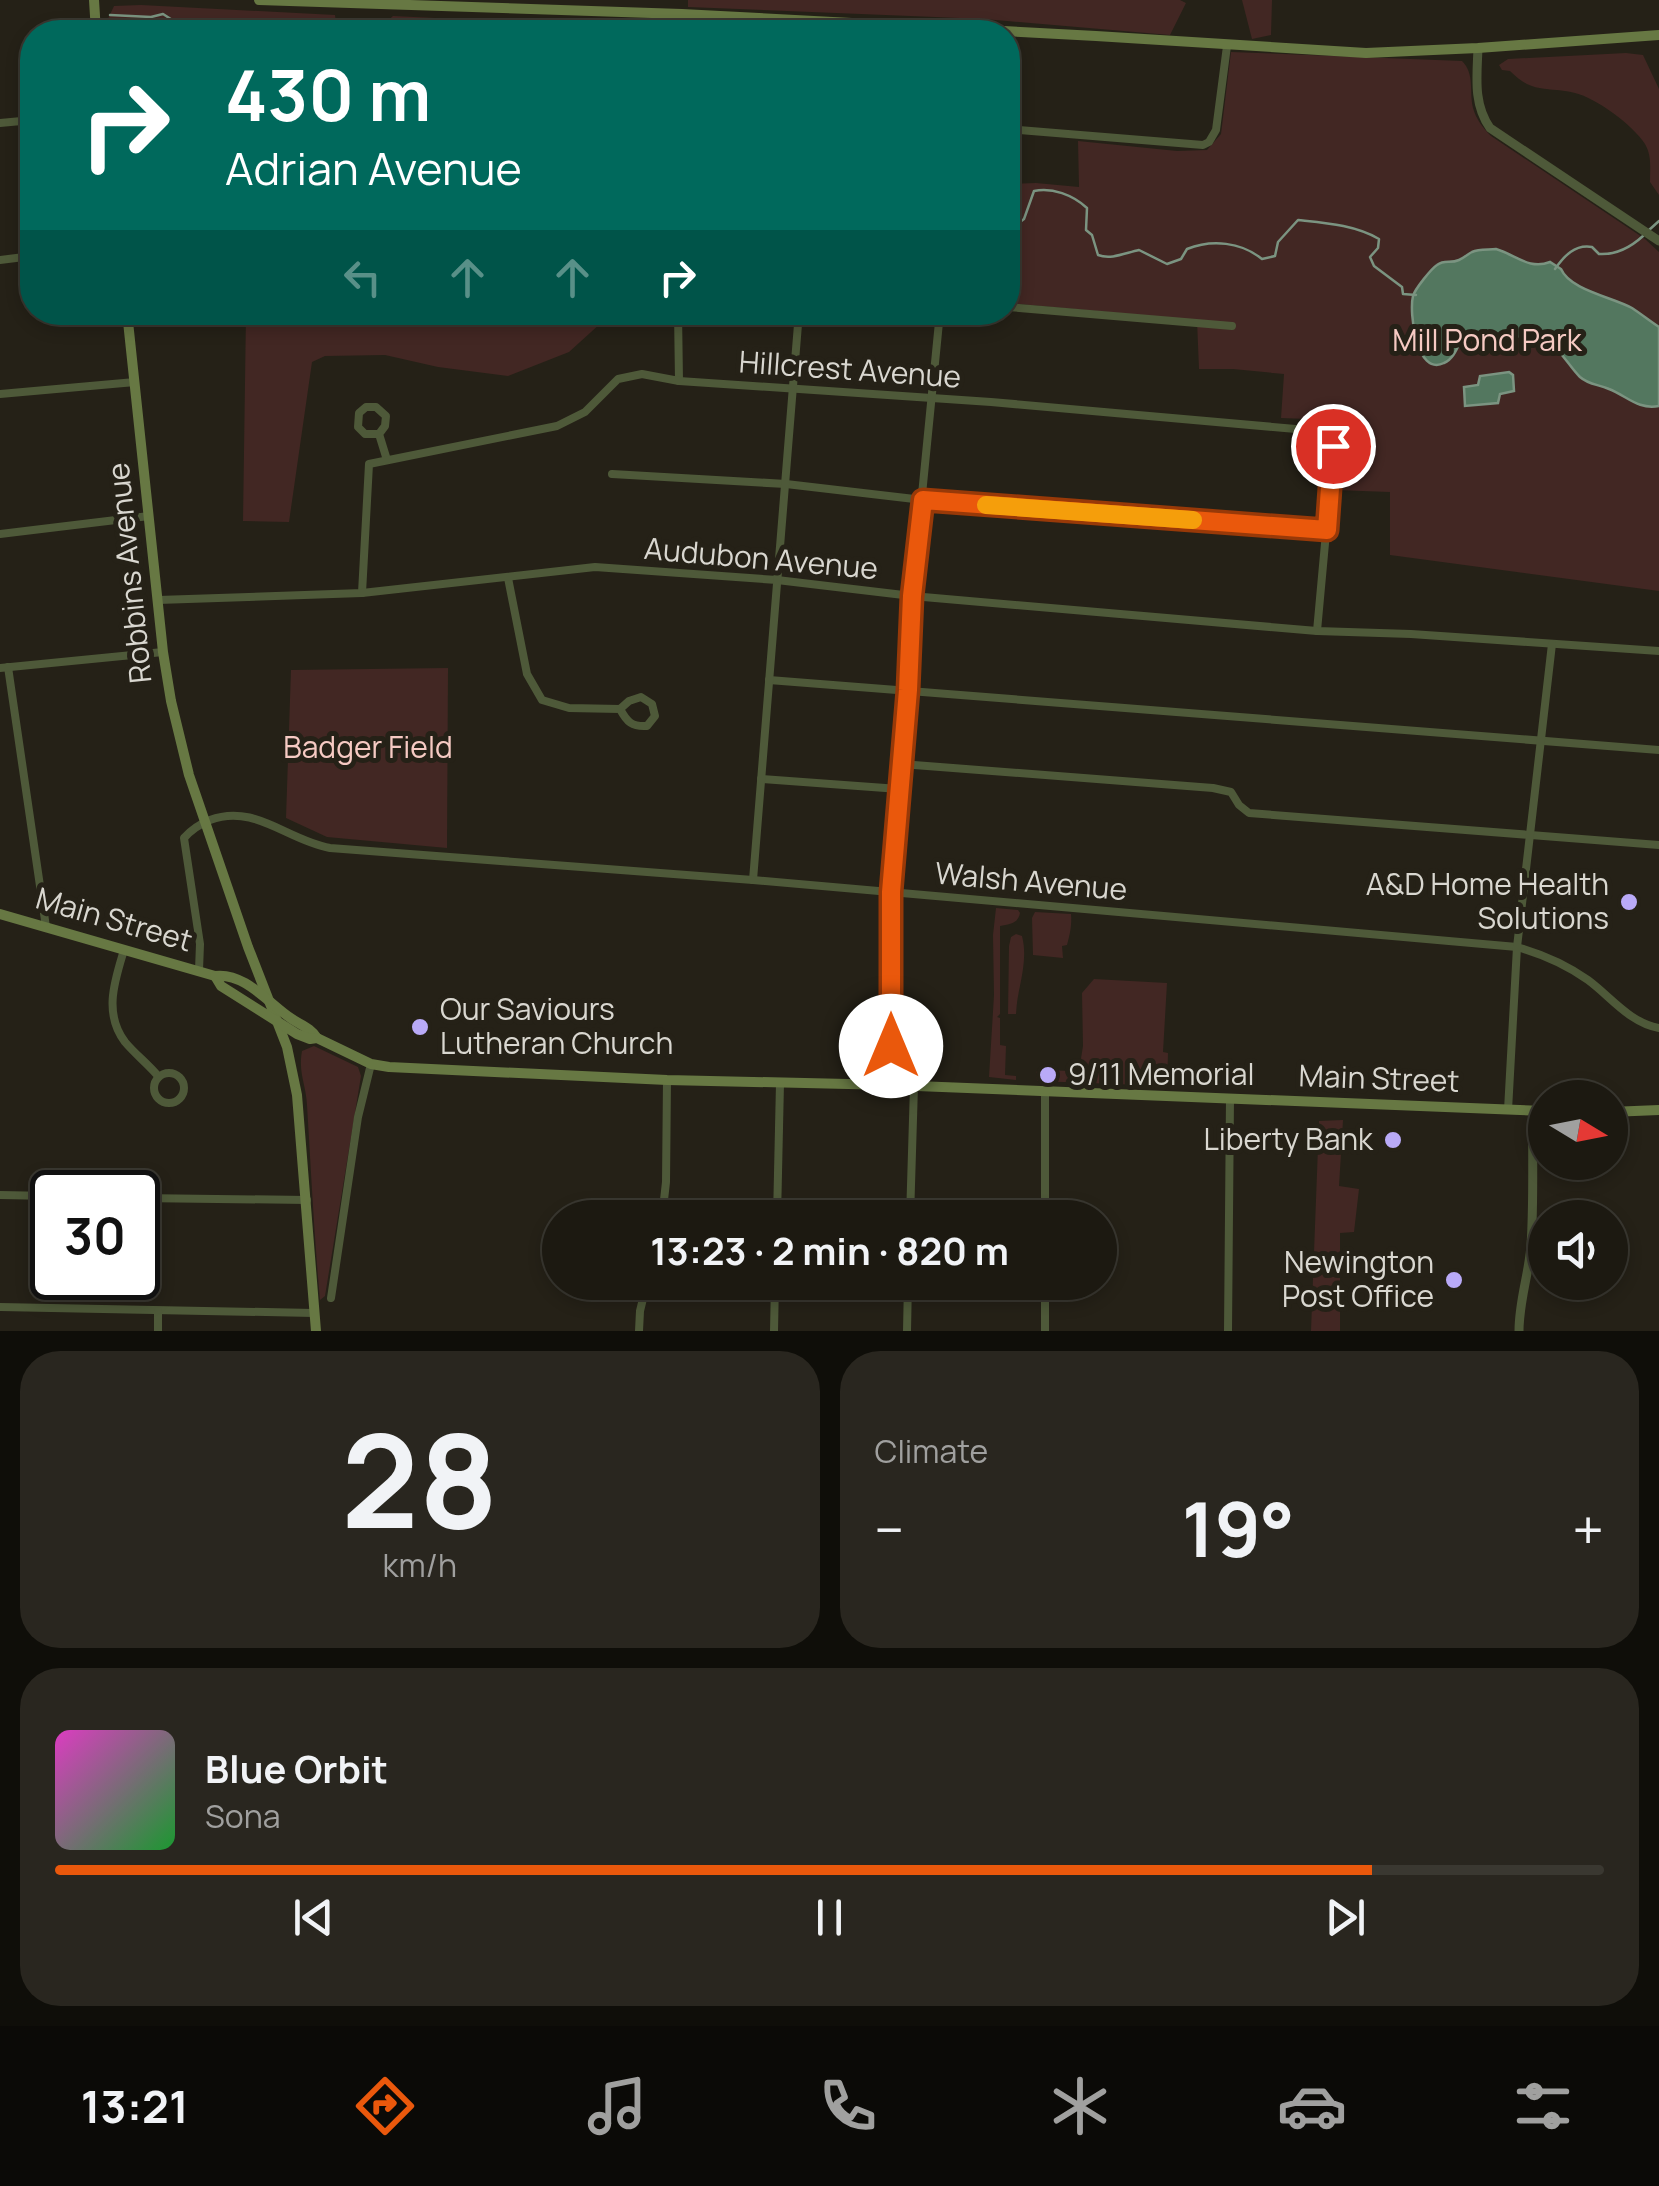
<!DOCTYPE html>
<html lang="en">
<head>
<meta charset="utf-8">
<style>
	:root { --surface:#1c1911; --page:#29261f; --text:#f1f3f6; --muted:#a0a09f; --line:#3a3831; --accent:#ea580c }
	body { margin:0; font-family:Manrope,sans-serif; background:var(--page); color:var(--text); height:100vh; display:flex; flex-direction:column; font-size:38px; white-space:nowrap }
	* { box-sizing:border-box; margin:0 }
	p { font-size:32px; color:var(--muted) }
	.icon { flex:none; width:55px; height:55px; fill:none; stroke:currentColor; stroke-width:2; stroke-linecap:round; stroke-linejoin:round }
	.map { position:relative; height:1331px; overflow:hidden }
	.drawer { display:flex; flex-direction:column; gap:20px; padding:20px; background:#0f0e09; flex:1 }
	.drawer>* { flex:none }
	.banner { position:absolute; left:20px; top:20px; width:1000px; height:305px; border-radius:40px; box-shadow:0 5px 15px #0003,0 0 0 2px var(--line); background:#00695c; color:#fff; overflow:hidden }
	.needle { width:65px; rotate:100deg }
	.buttons { position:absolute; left:1528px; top:1080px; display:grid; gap:20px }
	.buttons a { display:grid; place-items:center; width:100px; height:100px; border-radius:50%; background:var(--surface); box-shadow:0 5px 15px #0003,0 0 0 2px var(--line); font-size:50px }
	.speed { position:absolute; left:30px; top:1170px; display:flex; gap:20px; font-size:50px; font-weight:700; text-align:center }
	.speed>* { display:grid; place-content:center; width:130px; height:130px; border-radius:50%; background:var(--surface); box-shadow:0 5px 15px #0003,0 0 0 2px var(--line); line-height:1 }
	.speed .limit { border:5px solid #111; border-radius:15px; background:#fff; color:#111 }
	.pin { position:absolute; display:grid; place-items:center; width:85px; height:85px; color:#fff; margin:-42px; border:5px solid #fff; border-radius:50%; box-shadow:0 2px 10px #0007 }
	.me { position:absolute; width:110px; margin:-55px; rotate:0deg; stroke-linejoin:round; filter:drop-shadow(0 0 8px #0008) }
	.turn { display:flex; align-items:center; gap:35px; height:210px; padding:0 40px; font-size:45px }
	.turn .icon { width:130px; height:130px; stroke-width:2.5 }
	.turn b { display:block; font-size:70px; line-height:85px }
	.lanes { display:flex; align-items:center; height:95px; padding:0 40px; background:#0003; justify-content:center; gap:50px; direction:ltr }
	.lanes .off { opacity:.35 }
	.big { font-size:75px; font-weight:700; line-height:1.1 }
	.drawer .tile { flex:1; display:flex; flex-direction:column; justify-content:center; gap:15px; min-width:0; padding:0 35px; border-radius:40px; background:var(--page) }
	.drawer .dial { align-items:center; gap:0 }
	.dial b { font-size:130px; line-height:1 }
	.song { display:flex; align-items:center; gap:30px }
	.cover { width:120px; height:120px; border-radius:15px; background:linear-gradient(135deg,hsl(310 70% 55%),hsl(130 70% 35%)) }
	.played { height:10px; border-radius:5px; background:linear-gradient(90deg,var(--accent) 85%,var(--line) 85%) }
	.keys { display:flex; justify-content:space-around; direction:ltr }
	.heat { display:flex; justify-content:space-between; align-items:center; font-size:55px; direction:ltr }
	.drawer .tiles { flex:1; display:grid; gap:20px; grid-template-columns:1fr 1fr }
	.tile:last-child { grid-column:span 2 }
	.trip { position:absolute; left:542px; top:1200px; width:575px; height:100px; border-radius:50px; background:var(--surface); box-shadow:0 5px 15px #0003,0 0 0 2px var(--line); font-weight:700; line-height:100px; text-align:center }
	.tab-bar { display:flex; height:160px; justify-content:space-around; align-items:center; background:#0b0a07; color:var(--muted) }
	.tab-bar .icon { width:70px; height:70px }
	.tab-bar .on { color:var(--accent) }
	.tab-bar b { font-size:45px; color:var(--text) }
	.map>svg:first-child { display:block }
	.green { fill:#422723 }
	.water { fill:#53775f; stroke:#7b9481; stroke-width:2.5 }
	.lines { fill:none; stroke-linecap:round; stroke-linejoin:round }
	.stream { stroke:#7b9481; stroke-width:2.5 }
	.minor { stroke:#4e5939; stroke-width:8 }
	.tertiary { stroke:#4e5939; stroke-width:9 }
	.secondary { stroke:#677843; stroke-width:10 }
	.route-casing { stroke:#983908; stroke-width:25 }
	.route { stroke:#ea580c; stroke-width:18 }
	.slow { stroke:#f59e0b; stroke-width:18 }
	.poi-dot { fill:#b9aaf7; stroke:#252117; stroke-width:4 }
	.labels { text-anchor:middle; stroke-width:10; stroke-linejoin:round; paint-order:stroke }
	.park-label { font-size:30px; fill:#f6cac3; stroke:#252117 }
	.street-label { font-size:30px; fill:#d9d7d0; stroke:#252117 }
	.poi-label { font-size:30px; fill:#d9d7d0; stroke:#252117; text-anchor:end }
</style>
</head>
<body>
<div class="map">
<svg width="1659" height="1331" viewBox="0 0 1659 1331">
	<rect width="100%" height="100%" fill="#252117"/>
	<g class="green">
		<polygon points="688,0 1180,0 1186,3 1170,35 984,19 688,7"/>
		<polygon points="1242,0 1272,0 1271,35 1252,39"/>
		<polygon points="141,5 335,15 337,32 109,32 107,21 114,6"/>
		<polygon points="393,16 582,25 581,32 381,32 382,26"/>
		<path d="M1231,52L1462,61C1475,74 1469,91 1473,108C1476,119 1483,128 1491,136L1645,239L1659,252V591L1390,555V492L1334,490V420L1281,418L1284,374L1233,369H1199L1197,320L1008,303V184L1036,183L1079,187L1078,141L1177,151L1207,150L1221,134Z"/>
		<path d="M1626,53L1643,55L1659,89V195L1650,182C1650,169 1652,156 1645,144C1633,125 1596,98 1575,93C1546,86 1534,95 1510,71L1502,70L1499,65L1508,59Z"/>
		<polygon points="246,313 246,312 612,313 569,352 508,376 438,367 385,355 325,356 312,362 289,522 243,521"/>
		<polygon points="448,668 447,848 327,837 286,818 291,670"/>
		<path d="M996,908L1018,910L1020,913C1018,924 1009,924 1000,926V1014L997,1017L1000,1018V1045L1006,1046L1005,1075L1016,1076V1080L989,1077L994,995L993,935Z"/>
		<path d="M1035,912L1071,914C1072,925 1070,934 1067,945L1062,946L1063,958L1033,955L1032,918Z"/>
		<path d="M1016,934L1022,936C1029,963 1017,988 1016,1014H1008L1009,946L1011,937Z"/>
		<polygon points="1094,979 1167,983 1163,1052 1168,1053 1167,1086 1037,1081 1036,1072 1040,1070 1072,1071 1073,1076 1078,1077 1083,1046 1082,993"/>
		<path d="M314,1046L358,1067L361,1076L325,1296L320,1300C314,1235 311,1170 307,1105C306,1084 298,1073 302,1051Z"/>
		<polygon points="1343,1120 1339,1186 1359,1189 1354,1232 1340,1233 1340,1331 1311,1331 1319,1121"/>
	</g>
	<g class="water">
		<path d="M1496,249C1516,255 1529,270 1550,262L1561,269C1570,290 1612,297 1632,308C1641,314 1650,321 1659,327V406C1638,410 1627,396 1609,389C1598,384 1589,385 1580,377C1569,366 1561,350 1548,342C1534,334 1479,335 1462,338C1458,346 1454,359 1444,363C1416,377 1409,312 1413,296C1415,289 1431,269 1437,265C1445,259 1450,264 1459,260C1464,258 1468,254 1472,252C1479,249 1489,250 1496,249Z"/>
		<polygon points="1509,372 1513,375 1514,391 1500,394 1498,403 1465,406 1464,387 1478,385 1480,376"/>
	</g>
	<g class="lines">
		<g class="stream">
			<polyline points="110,15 151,17 163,14 191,32"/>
			<polyline points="1649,230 1659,221"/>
			<path d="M1008,231L1024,219L1034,191C1052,187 1073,195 1087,208L1086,230L1092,235L1098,255C1111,260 1125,253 1139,250L1167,264L1181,259L1187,249C1212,239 1241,242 1262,259L1275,256L1278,242L1298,220C1326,223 1355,225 1379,239L1378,248L1370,257L1374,266L1402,287L1403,294L1416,295"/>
			<path d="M1555,269C1564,256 1575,244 1592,247L1599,254C1616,255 1631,247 1643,236"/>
		</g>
		<g class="minor">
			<polyline points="681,32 682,14"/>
			<polyline points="0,123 32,120"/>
			<polyline points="1008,129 1203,145 1209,142 1216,130 1227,46"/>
			<polyline points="0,260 32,256"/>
			<polyline points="1008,307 1232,326"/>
			<polyline points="678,312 679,381"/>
			<polyline points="0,394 135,382"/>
			<polyline points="379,434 365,434 358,427 359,413 366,407 376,407 386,416 385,426 379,434 387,460"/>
			<polyline points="612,474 786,484 923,500 1327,530"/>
			<polyline points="0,534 149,516"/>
			<path d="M508,578L527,674L542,700L569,708L620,709L629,701L641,697L652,704L655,716L647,726C632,727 627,722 620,709"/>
			<polyline points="362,593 369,464 557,426 585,412 618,379 642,374 679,381 991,402 1330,432 1333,446 1332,467 1317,631"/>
			<polyline points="158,600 362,593 595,567 777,580 912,596 1317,631 1411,634 1659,651"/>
			<polyline points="8,667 46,927"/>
			<polyline points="0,668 163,652"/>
			<polyline points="769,680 1659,750"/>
			<polyline points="901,764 1213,788 1231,792 1239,805 1249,813 1659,845"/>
			<polyline points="761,779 899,789"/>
			<polyline points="753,880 799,312"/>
			<path d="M124,950C115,980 103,1013 125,1042C135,1054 148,1064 158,1076"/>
			<path d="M199,970L200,944L184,838C191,830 200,824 210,820C254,803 287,840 330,848L753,880L1517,947C1542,954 1567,965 1588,980C1611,997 1630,1023 1659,1028"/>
			<circle cx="169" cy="1088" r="15"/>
			<polyline points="891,1085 891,893 912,596 940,312"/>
			<polyline points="1508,1110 1517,947 1552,644"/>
			<polyline points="0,1195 52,1196"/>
			<polyline points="138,1198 307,1200"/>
			<polyline points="662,1218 666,1182 667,1080"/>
			<polyline points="777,1218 780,1083"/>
			<polyline points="910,1218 914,1086"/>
			<polyline points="1045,1218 1045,1093"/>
			<polyline points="331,1298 358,1117 371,1064"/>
			<polyline points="0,1307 314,1313"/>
			<polyline points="158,1331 158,1311"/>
			<polyline points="639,1331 640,1311 647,1282"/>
			<polyline points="774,1331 775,1282"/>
			<polyline points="907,1331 908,1282"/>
			<polyline points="1045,1331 1045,1282"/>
			<polyline points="1228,1331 1230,1098"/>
		</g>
		<g class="tertiary">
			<path d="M1478,48C1477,76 1473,104 1490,128L1659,241"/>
			<path d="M1519,1331C1519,1301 1529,1274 1531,1245C1534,1201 1532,1155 1533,1111"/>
		</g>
		<g class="secondary">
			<polyline points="94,0 96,32"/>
			<polyline points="259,0 682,14 1096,36 1366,53 1478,48 1659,35"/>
			<polyline points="127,312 163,652 171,701 189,775 248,947 287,1047 297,1095 316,1331"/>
			<path d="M0,914L215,976C245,972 269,1004 292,1019C301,1025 311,1028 317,1038"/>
			<polyline points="215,976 221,986 297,1034 310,1039 317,1038 371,1064 389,1067 667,1080 891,1085 1545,1111"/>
			<polyline points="1610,1112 1659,1110"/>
		</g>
	</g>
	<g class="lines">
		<g class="route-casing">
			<polyline id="route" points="891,1046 891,892 908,690 912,596 923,500 1327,530 1333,446"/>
		</g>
		<use href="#route" class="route"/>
		<polyline class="slow" points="986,505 1193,520"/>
	</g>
	<g class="poi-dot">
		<circle cx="1629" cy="902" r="10"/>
		<circle cx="420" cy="1027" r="10"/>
		<circle cx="1048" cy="1075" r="10"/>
		<circle cx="1393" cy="1140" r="10"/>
		<circle cx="1454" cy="1280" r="10"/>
	</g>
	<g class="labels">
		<g class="park-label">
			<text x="1487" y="351">Mill Pond Park</text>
			<text x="368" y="758">Badger Field</text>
		</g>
		<g class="street-label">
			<text transform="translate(850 370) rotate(4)" y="10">Hillcrest Avenue</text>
			<text transform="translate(761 559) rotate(5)" y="10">Audubon Avenue</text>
			<text transform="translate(130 573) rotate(-96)" y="10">Robbins Avenue</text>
			<text transform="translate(1031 882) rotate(5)" y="10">Walsh Avenue</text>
			<text transform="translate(114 920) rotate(16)" y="10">Main Street</text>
			<text transform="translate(1379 1079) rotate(2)" y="10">Main Street</text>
		</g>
		<g class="poi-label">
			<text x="1609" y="895">A&amp;D Home Health<tspan x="1609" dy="34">Solutions</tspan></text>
			<text x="440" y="1020" text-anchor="start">Our Saviours<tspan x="440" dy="34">Lutheran Church</tspan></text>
			<text x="1068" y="1085" text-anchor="start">9/11 Memorial</text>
			<text x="1373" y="1150">Liberty Bank</text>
			<text x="1434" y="1273">Newington<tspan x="1434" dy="34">Post Office</tspan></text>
		</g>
	</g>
</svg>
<div class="buttons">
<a><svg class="needle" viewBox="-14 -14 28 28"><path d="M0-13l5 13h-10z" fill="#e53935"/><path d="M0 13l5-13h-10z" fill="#a0a09f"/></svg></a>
<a><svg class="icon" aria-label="sound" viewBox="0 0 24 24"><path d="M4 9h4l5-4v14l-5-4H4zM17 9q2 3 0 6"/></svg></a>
</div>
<div class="speed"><div class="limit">30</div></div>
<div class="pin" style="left:1333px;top:446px;background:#d93025"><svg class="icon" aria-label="arrive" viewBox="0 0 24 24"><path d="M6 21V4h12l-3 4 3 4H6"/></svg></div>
<svg class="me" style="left:891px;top:1046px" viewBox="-20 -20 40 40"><circle r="19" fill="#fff"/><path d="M0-13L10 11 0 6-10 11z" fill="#ea580c"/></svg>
<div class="trip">13:23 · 2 min · 820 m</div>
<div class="banner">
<div class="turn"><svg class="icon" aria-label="right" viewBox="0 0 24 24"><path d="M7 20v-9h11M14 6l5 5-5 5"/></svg><div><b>430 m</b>Adrian Avenue</div></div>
<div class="lanes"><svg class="icon off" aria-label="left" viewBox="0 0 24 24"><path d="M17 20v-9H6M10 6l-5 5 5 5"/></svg><svg class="icon off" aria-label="ahead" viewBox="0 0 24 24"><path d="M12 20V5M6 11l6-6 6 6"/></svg><svg class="icon off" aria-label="ahead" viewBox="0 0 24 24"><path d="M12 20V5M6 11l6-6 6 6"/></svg><svg class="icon" aria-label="right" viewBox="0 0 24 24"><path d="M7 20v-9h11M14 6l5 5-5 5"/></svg></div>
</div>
</div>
<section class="drawer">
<div class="tiles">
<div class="tile dial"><b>28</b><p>km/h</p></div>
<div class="tile"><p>Climate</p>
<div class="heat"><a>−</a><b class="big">19°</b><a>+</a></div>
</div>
<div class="tile">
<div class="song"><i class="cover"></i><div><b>Blue Orbit</b><p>Sona</p></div></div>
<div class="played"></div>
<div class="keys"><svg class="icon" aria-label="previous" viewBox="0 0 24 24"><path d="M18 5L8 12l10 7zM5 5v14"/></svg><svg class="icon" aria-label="pause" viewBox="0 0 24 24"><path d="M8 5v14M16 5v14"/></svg><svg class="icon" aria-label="next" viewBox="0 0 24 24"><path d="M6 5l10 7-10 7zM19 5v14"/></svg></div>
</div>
</div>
</section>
<nav class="tab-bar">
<b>13:21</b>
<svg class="icon on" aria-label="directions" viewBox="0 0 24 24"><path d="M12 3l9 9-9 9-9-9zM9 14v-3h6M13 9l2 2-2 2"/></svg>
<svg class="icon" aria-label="music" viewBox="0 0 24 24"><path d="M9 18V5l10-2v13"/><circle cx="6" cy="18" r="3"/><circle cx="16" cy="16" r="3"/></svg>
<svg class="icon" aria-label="phone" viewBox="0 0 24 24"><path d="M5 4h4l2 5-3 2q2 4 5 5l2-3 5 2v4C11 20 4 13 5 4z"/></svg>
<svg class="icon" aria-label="climate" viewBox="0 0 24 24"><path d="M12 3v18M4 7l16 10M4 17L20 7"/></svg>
<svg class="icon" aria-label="car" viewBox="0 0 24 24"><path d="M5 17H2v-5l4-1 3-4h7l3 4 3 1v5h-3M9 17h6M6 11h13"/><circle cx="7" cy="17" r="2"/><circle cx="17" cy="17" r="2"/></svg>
<svg class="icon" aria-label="filters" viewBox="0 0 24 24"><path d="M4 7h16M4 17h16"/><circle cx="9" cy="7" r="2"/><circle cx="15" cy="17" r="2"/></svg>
</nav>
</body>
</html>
